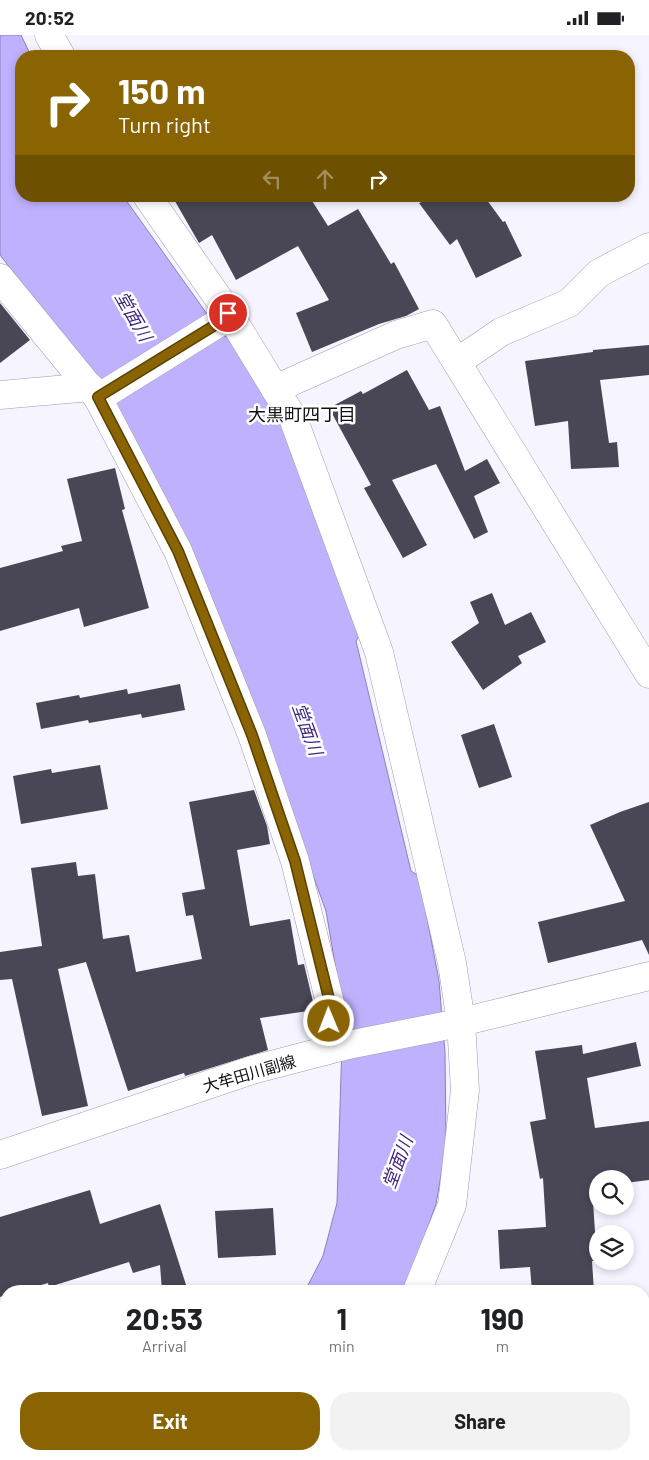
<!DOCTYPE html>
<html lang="en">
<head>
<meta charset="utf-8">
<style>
  :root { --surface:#fff; --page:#f2f2f2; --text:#202124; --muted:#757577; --accent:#8a6402 }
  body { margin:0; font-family:Barlow,"Noto Sans JP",sans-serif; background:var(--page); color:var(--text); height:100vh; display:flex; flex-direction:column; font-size:19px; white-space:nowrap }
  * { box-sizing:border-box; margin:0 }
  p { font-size:16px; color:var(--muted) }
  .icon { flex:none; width:28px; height:28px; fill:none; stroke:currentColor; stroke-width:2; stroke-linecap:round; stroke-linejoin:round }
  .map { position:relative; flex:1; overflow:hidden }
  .drawer { position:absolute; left:0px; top:1250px; width:650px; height:175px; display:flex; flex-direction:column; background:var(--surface); border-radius:20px 20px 0 0; box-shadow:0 2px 8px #0003 }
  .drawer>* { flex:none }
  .banner { position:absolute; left:15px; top:15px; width:620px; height:152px; border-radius:20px; box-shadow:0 2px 8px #0003; background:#8a6402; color:#fff; overflow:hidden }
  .buttons { position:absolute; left:589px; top:1135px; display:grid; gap:10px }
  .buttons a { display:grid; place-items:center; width:45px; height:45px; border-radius:50%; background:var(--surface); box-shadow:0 2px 8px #0003; font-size:25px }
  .pin { position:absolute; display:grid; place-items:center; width:42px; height:42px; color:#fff; margin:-21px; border:2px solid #fff; border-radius:50%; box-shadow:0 1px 5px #0007 }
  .me { position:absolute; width:55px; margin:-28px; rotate:359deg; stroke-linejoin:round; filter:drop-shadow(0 0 4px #0008) }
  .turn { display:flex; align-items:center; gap:18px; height:105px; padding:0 20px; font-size:22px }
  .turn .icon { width:65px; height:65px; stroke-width:2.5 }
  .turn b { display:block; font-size:35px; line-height:42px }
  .lanes { display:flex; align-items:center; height:48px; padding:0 20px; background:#0003; justify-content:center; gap:25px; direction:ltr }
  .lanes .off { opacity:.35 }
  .eta { display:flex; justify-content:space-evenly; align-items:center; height:85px; text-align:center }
  .eta b { font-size:30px; font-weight:700; line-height:35px }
  .cta { display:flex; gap:10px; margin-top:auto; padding:10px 20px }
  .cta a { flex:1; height:58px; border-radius:20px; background:var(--accent); color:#fff; font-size:20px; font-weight:700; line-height:58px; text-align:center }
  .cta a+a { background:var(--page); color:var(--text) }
  .status { display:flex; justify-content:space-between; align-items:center; height:35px; padding:0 25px; background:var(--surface); direction:ltr }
  .status svg { height:14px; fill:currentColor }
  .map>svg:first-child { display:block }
</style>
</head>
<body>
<div class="status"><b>20:52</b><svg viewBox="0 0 49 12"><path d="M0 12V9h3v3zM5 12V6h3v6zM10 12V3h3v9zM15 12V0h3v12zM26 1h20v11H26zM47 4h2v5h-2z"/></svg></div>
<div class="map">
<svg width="649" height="1425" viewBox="0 0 649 1425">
  <rect width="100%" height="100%" fill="#f5f4ff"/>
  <g fill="#c0b1ff" stroke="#8b80b9">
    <path d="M0 0H21L31 21H21V161H123L222 300 230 303 291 407 361 598 356 606 411 836 419 841 439 946 445 1017 446 1111 436 1169 405 1256H305L323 1221 337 1168 343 976 326 876 260 695 112 364 0 220Z"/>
    <path d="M225 1419H340L338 1425H222Z"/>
  </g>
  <g fill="#494655">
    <path d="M172 161H309L328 191 358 174 391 229 394 227 419 274 406 281 379 289 312 317 296 278 329 265 298 211 236 245 212 200 199 208Z"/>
    <path d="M437 161H484L503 187 505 186 522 221 476 243 457 204 450 210 419 168Z"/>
    <path d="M0 268 30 305 0 328Z"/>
    <path d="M649 310V340L600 345 609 408 617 407 619 432 571 434 568 386 535 391 525 326 593 317V315Z"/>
    <path d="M407 335 429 375 440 371 465 436 487 424 500 448 474 461 488 497 474 504 436 429 392 445 427 510 403 523 364 453 371 450 329 373 361 356 363 359Z"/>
    <path d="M115 433 125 474 122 475 149 573 84 592 79 573 0 596V533L63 516 61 511 82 506 67 444Z"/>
    <path d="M492 558 505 590 531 577 546 607 518 621 522 628 483 655 451 607 479 588 470 567Z"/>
    <path d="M180 649 185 675 142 683 141 679 89 688 88 685 41 694 36 668 79 660 80 663 127 654 128 659Z"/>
    <path d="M494 689 512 742 479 753 461 700Z"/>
    <path d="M100 730 108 774 21 789 13 741 51 734 52 738Z"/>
    <path d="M254 755 267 791 270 809 237 815 250 891 290 884 298 930 304 929 315 975 260 983 268 1015 185 1041 184 1038 128 1056 86 927 58 934 88 1071 42 1081 12 944 0 945V917L42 911 31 833 76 827 78 841 95 839 103 904 129 900 136 937 202 924 193 880 186 881 182 858 205 854 189 767Z"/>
    <path d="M649 767V920L642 905 548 928 538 887 625 866 590 790 620 777Z"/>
    <path d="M636 1007 641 1031 587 1043 595 1093 649 1086V1145L625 1148V1144H598V1151L592 1152 597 1226H592L594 1256H532L530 1232 500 1234 498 1195 546 1192 543 1143 540 1144 530 1087 546 1084 535 1016 582 1010 583 1019Z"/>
    <path d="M90 1155 100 1189 160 1169 188 1256H162L160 1230 133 1238 129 1227 49 1252 48 1248 20 1256H6V1260L0 1262V1182Z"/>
    <path d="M273 1173 276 1220 218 1223 215 1176Z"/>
  </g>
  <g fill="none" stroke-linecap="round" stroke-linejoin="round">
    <defs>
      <g id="minor">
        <path d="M49 0 61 21"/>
        <path d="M147 161 228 277 293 383 379 617 452 928 461 987 465 1055 452 1170 417 1256"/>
        <path d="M0 243 98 363 178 516 252 700 295 826 331 972 325 1016"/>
        <path d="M457 327 501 297 569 268 599 238 649 212"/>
        <path d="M275 354 396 300 433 289 649 639"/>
        <path d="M0 360 90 352"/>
        <path d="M98 363 220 287 228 277"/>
        <path d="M349 1425 351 1419"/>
      </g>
      <path id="primary" d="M0 1120 252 1035 348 1010 449 990 649 941"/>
    </defs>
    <use href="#minor" stroke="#a09eaf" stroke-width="29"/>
    <use href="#primary" stroke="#a09eaf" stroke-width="29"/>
    <use href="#minor" stroke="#fff" stroke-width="28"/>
    <use href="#primary" stroke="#fff" stroke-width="28"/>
  </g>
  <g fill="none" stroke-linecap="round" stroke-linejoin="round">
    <defs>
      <path id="route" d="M228 278 220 287 98 362 178 516 252 700 295 826 331 972 329 986"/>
    </defs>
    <use href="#route" stroke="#5a4101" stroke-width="12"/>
    <use href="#route" stroke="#8a6402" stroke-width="9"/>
  </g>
  <g text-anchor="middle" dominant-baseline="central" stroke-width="5" stroke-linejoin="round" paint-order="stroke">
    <g font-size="16" fill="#100f15" stroke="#fff">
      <text transform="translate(249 1038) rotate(-16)">大牟田川副線</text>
    </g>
    <g font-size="18" font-style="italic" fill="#43277e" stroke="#fff">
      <text transform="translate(134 281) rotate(60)">堂面川</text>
      <text transform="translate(308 694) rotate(70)">堂面川</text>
      <text transform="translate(397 1127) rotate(-70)">堂面川</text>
    </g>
    <g font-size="18" fill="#100f15" stroke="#fff">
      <text x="302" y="379">大黒町四丁目</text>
    </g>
  </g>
</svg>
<div class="buttons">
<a><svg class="icon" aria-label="search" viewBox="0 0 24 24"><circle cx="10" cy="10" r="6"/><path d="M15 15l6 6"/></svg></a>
<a><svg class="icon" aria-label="layers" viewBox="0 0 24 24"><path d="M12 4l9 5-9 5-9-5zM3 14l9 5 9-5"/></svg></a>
</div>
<div class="pin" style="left:228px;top:278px;background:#d93025"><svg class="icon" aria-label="arrive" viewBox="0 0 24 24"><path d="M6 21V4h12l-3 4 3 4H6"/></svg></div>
<svg class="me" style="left:329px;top:986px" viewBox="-20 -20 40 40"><circle r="17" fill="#8a6402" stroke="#fff" stroke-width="3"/><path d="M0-11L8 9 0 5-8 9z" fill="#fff"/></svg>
<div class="banner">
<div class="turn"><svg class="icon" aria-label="right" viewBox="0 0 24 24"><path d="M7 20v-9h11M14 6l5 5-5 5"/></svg><div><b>150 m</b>Turn right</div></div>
<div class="lanes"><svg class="icon off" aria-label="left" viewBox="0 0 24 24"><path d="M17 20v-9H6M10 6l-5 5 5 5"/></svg><svg class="icon off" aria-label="ahead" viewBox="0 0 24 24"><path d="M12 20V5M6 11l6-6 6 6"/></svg><svg class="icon" aria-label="right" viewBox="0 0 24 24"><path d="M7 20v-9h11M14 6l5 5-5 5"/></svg></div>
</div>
<section class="drawer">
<div class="eta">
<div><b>20:53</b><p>Arrival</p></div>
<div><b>1</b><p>min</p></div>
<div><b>190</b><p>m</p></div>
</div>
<div class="cta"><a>Exit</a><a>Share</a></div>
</section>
</div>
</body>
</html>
